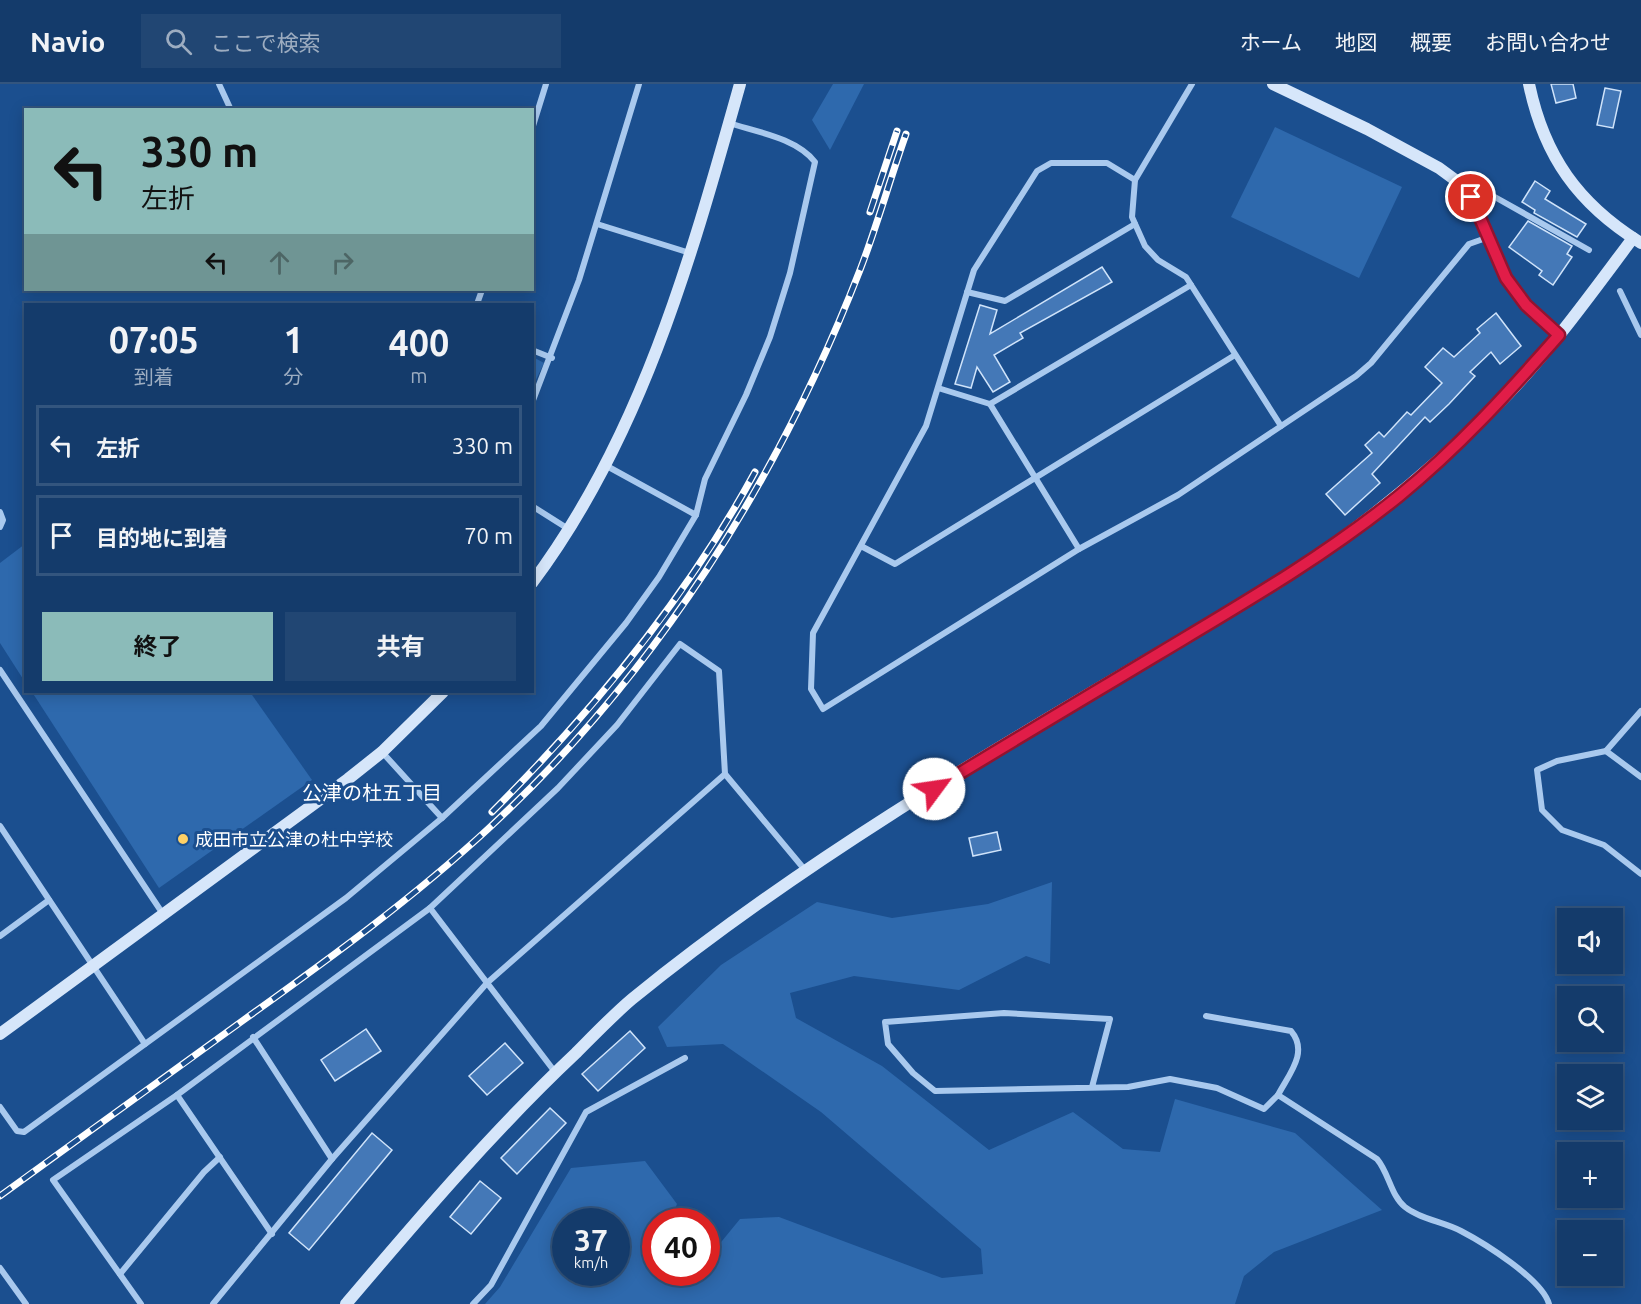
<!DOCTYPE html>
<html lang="ja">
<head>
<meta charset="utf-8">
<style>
  :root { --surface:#143b6b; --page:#214673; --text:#f1f3f6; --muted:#9dadc1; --line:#33557e; --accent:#8bbbb9 }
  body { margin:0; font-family:Ubuntu,"Noto Sans JP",sans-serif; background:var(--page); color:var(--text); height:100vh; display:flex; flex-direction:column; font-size:22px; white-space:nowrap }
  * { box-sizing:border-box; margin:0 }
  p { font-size:20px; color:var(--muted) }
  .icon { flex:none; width:33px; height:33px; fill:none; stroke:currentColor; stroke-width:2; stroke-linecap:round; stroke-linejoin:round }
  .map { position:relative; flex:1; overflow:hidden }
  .drawer { position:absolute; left:24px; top:219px; width:510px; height:390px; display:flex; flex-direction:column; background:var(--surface); border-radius:0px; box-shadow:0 3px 15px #0003,0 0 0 2px var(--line) }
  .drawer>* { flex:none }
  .banner { position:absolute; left:24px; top:24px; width:510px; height:183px; border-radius:0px; box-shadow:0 3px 15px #0003,0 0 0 2px var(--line); background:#8bbbb9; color:#111; overflow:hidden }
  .tools { position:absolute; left:1557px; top:824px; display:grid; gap:12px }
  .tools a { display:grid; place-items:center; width:66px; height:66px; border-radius:0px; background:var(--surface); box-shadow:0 3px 15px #0003,0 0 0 2px var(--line); font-size:30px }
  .speed { position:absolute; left:552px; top:1124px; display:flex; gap:12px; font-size:30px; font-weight:700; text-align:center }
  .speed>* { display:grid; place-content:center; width:78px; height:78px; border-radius:50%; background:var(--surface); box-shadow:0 3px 15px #0003,0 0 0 2px var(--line); line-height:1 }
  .speed small { font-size:15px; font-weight:400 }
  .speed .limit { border:9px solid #d22; background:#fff; color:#111 }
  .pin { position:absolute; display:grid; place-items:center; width:51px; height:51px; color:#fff; margin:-26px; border:3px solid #fff; border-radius:50%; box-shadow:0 2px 6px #0007 }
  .me { position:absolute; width:66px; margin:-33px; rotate:59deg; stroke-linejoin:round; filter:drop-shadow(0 0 4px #0008) }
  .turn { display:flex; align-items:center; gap:21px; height:126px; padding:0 18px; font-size:27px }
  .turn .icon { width:78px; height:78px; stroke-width:2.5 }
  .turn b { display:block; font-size:42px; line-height:51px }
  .lanes { display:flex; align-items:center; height:57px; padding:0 18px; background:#0003; justify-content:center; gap:30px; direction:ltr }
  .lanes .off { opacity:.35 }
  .eta { display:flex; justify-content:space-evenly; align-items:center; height:102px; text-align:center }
  .eta b { font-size:36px; font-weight:700; line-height:42px }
  .button { display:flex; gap:12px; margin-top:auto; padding:12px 18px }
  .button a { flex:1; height:69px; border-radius:0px; background:var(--accent); color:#111; font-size:24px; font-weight:700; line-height:69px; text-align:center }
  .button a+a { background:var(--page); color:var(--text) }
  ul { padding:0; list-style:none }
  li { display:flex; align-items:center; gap:18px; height:81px; margin:0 12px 9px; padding:0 6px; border:3px solid var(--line); border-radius:0px }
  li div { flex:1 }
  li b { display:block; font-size:22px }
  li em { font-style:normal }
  header { display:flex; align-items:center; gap:36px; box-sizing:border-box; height:84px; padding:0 30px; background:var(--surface); border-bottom:2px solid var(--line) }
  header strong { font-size:28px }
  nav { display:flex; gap:33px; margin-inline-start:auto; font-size:21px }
  .search { width:420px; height:54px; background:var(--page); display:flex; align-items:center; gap:15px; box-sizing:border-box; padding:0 21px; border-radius:0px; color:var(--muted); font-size:22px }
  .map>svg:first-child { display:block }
</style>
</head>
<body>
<header>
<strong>Navio</strong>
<div class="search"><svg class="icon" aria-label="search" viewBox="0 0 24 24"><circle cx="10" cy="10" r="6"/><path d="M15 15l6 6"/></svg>ここで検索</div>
<nav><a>ホーム</a><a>地図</a><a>概要</a><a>お問い合わせ</a></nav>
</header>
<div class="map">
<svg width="1641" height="1220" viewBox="0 0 1641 1220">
  <rect width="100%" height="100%" fill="#1b4f8f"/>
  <g fill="#2e69ad" fill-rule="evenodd">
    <path d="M833 0H864L830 66 812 36Z"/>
    <path d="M1275 43 1402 103 1359 194 1231 133Z"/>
    <path d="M533 273 544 279 533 302Z"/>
    <path d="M25 460V598L0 559V479Z"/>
    <path d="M32 608H250L312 696 159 804Z"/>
    <path d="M1052 798 1050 880 1026 872 959 906 854 892 790 909 796 934 882 982 989 1066 1073 1028 1123 1065 1160 1068 1175 1015 1295 1049 1382 1126 1274 1168 1244 1192 1235 1220H485L500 1203 571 1084 645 1077 677 1120 670 1137H656V1188H706L707 1171 713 1168 740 1135 779 1133 942 1194 983 1190 981 1165 821 1028 723 960 667 963 658 943 721 881 817 818 892 834 988 820ZM566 1137H616V1188H566Z"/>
  </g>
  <g fill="#4478b7" stroke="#cfe3fa" stroke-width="1.5">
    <path d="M1551 0H1573L1576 14 1556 19Z"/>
    <path d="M1605 4 1621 7 1613 44 1597 41Z"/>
    <path d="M1535 97 1550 107 1545 115 1586 140 1577 153 1534 129 1535 126 1522 118Z"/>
    <path d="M1528 137 1572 162 1567 170 1572 173 1553 201 1539 191 1542 187 1509 163Z"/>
    <path d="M1102 183 1112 198 1020 249 1023 254 994 271 1010 298 993 308 977 283 971 304 955 300 980 221 997 226 990 250Z"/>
    <path d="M1496 229 1521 262 1500 280 1491 268 1470 288 1475 292 1449 320 1430 338 1425 333 1372 390 1380 399 1345 431 1326 410 1372 369 1365 361 1379 348 1384 353 1407 328 1411 331 1442 299 1425 283 1443 264 1454 273 1480 249 1477 245Z"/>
    <path d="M997 748 1001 766 973 772 969 754Z"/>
    <path d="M366 945 381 967 335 997 321 976Z"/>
    <path d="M630 947 645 964 598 1007 582 990Z"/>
    <path d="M505 959 523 979 487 1011 469 992Z"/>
    <path d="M550 1024 566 1039 517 1090 501 1074Z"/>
    <path d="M372 1049 392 1066 309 1166 289 1149Z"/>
    <path d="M480 1097 501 1114 471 1150 450 1133Z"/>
  </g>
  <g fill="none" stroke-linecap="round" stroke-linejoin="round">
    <g stroke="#a9c9ee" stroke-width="6">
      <path d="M219 0 231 26"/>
      <path d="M1192 0 1135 96 1132 133 1145 162 1158 176 1186 193 1281 342"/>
      <path d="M532 45 546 0"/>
      <path d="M1135 96 1107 79H1051L1037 87 974 186 926 342 813 549 811 605 823 625 1079 465 1178 411 1356 292 1371 279 1469 160 1489 153"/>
      <path d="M1471 113 1493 112 1589 166"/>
      <path d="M597 140 690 169"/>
      <path d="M1620 207 1641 251"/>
      <path d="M967 208 1005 217 1135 140"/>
      <path d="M477 220 482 206"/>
      <path d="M532 266 552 274"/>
      <path d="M938 304 990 320 1191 201"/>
      <path d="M532 319 579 196 639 0"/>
      <path d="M990 320 1079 465"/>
      <path d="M605 381 696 431"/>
      <path d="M532 422 570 446"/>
      <path d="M0 428 3 436 0 443"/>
      <path d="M861 462 895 480 1235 271"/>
      <path d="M0 586 163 830"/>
      <path d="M1641 627 1606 667 1557 677 1537 686 1542 726 1562 746 1604 761 1641 790"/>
      <path d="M1606 667 1641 693"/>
      <path d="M382 668 442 734"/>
      <path d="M0 742 145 960"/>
      <path d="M430 824 555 988"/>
      <path d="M0 852 49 816"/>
      <path d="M1206 932 1291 947C1309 968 1289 990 1278 1011"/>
      <path d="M253 953 332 1075"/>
      <path d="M1092 1003 1110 935 1004 929 885 938 888 960 913 989 935 1007 1128 1003 1170 995 1217 1004 1264 1025 1278 1011 1377 1075C1389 1089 1391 1112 1405 1123 1420 1135 1444 1138 1461 1147 1484 1159 1542 1195 1549 1220"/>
      <path d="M177 1011 272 1150"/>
      <path d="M0 1023 17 1047 24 1048 346 814 442 734 541 642 626 539 659 493 696 431 705 395 746 311 770 253 790 189 815 78C796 54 757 48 729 39"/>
      <path d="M0 1184 26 1220"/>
      <path d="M120 1190 204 1088 220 1073"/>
      <path d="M141 1220 53 1096 177 1011 430 824 558 704 617 641 680 560 719 587 725 690 805 786"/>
      <path d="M213 1220 332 1075 487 899 725 690"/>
      <path d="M473 1220 491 1201 586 1028 685 974"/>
    </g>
    <g stroke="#d6e6fa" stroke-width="12">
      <path d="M1273 0 1367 45 1439 84 1458 98 1471 113 1506 194 1526 221 1559 251"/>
      <path d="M1529 0C1544 72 1578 120 1641 159"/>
      <path d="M532 499C642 352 691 174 740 0"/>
      <path d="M0 950 348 695 382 668 443 608"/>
      <path d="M346 1220C420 1133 493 1047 576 969 594 951 612 932 632 915 831 753 1059 629 1279 498 1362 443 1438 382 1508 310 1554 262 1593 207 1633 154"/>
    </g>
    <defs>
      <g id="rail">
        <path d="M870 128 897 47"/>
        <path d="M492 728C594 626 686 515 755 388"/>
        <path d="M0 1112C81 1053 164 994 245 935 329 875 412 815 488 745 655 591 778 397 860 186 877 142 890 95 906 50"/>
      </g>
    </defs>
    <use href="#rail" stroke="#fff" stroke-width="7"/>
    <use href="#rail" stroke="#1b4f8f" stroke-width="4.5" stroke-dasharray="14" stroke-linecap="butt"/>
  </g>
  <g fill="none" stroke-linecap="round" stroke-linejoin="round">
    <defs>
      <path id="route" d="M934 705C1009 659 1085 614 1160 569 1242 520 1325 472 1399 412 1458 364 1509 308 1559 251L1526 221 1506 194 1471 113"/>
    </defs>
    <use href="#route" stroke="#92132f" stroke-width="15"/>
    <use href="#route" stroke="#e11d48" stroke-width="10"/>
  </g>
  <circle fill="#ffd166" stroke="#1b4f8f" stroke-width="2" cx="183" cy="755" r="6"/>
  <g text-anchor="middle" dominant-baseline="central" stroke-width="6" stroke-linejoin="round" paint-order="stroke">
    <g font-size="18" fill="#fff" stroke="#1b4f8f" text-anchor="start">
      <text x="195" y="755">成田市立公津の杜中学校</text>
    </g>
    <g font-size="20" fill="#fff" stroke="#1b4f8f">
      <text x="372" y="708">公津の杜五丁目</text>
    </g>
  </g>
</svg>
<div class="tools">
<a><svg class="icon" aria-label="sound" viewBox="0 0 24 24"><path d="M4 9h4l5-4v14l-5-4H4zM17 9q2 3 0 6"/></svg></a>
<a><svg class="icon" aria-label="search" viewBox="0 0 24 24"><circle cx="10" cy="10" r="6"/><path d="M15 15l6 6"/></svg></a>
<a><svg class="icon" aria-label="layers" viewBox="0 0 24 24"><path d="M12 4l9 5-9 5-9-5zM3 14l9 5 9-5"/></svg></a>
<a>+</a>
<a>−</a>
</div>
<div class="speed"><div>37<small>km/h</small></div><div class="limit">40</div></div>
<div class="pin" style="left:1471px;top:113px;background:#d93025"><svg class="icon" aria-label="arrive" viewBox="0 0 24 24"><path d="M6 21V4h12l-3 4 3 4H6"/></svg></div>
<svg class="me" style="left:934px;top:705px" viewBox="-20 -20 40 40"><circle r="19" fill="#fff"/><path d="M0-13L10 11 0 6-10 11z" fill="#e11d48"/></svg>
<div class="banner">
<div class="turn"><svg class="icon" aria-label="left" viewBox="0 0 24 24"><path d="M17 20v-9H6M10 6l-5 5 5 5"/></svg><div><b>330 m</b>左折</div></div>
<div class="lanes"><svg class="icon" aria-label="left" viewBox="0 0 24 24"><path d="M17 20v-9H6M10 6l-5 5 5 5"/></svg><svg class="icon off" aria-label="ahead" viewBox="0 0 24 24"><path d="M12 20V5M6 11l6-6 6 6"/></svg><svg class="icon off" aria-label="right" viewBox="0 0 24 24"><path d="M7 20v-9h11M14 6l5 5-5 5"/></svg></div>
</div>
<section class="drawer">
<div class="eta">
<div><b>07:05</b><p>到着</p></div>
<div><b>1</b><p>分</p></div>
<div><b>400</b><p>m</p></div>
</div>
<ul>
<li><svg class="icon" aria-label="left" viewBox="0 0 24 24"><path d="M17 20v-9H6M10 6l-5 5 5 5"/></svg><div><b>左折</b></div><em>330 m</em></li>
<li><svg class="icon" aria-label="arrive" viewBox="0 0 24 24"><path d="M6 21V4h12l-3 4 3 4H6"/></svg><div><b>目的地に到着</b></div><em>70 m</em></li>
</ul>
<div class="button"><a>終了</a><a>共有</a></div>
</section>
</div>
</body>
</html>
